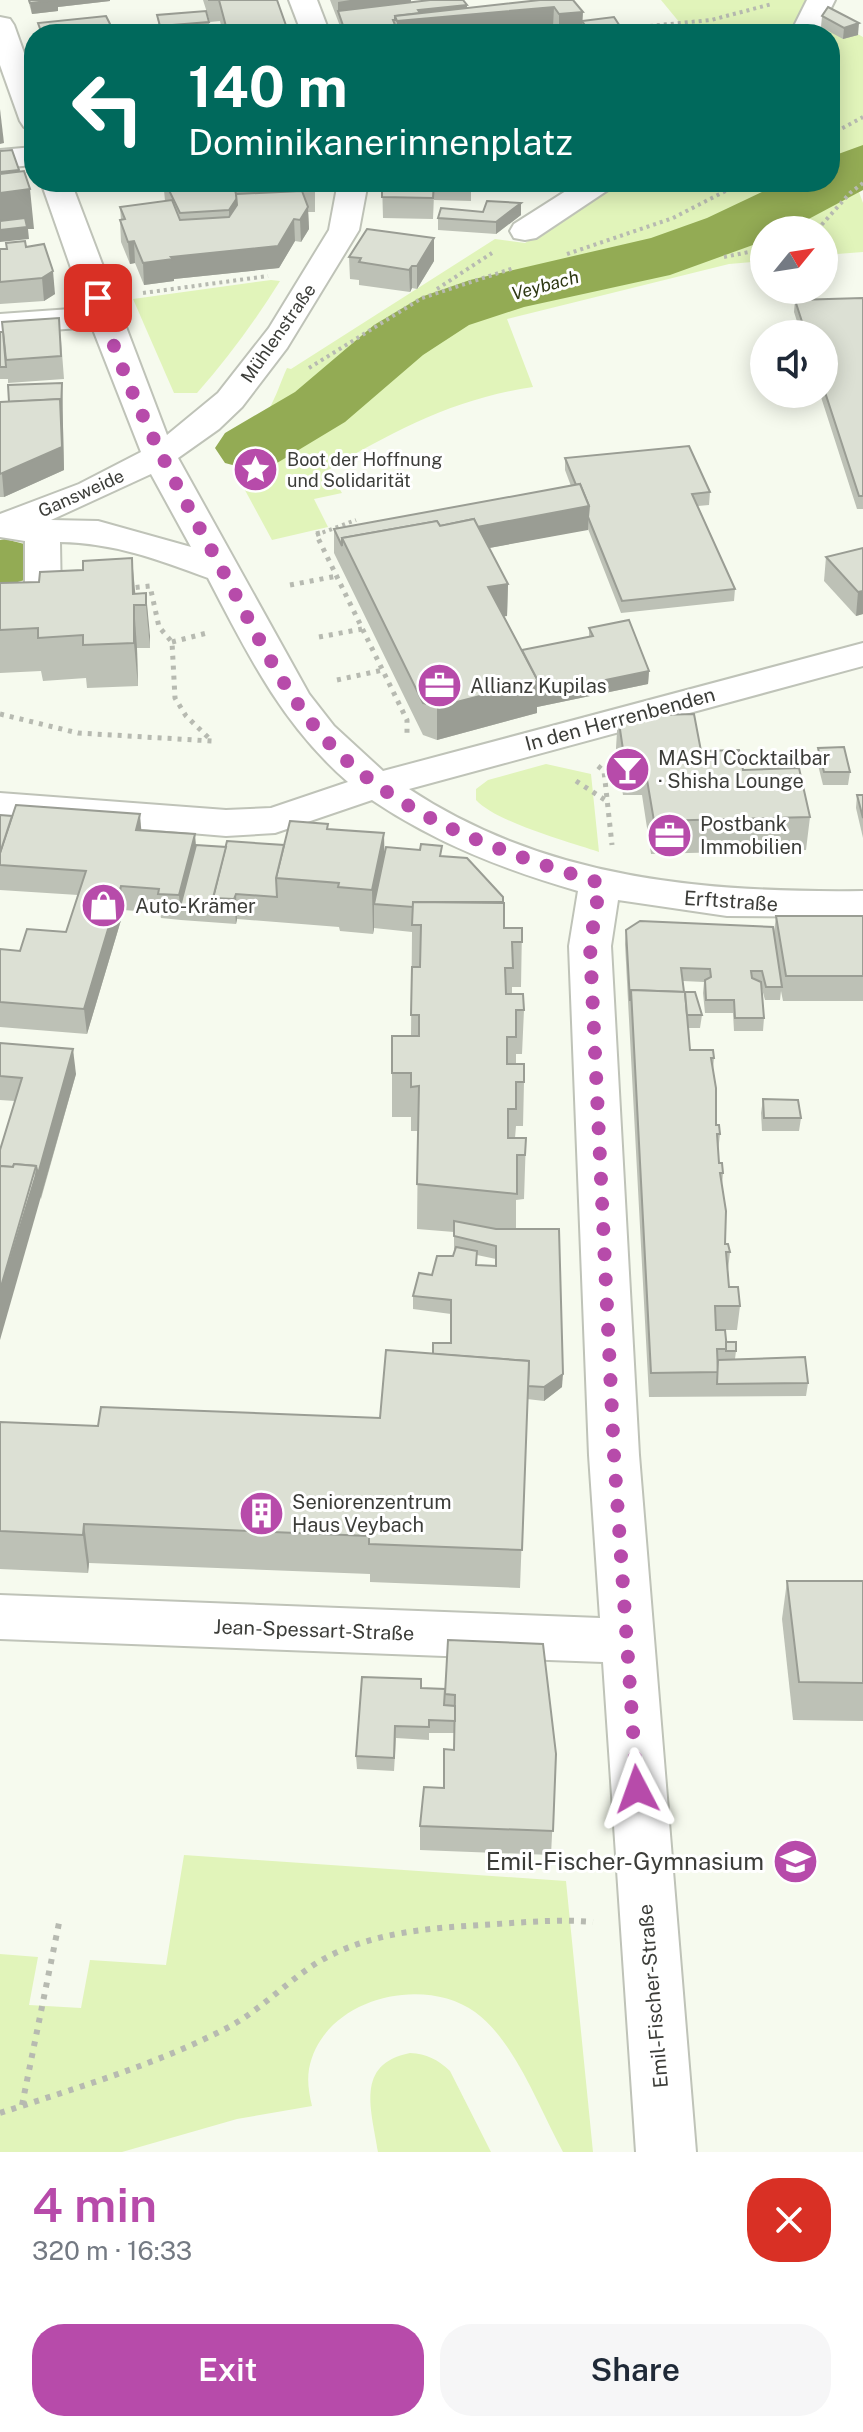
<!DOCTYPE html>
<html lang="en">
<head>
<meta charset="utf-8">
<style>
  :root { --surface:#fff; --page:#f6f6f7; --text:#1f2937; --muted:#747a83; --accent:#b74baa }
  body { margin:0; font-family:"Public Sans",sans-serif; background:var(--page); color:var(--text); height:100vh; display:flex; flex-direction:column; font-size:30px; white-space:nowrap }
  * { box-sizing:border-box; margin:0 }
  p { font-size:26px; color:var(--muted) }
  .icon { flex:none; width:44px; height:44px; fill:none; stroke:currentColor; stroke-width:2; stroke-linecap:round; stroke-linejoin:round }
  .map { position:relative; height:2152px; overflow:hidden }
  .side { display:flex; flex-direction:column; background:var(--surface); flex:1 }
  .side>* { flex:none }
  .banner { position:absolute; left:24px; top:24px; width:816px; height:168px; border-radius:32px; box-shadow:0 4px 20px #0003; background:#00695c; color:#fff; overflow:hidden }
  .needle { width:52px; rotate:60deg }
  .buttons { position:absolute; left:750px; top:216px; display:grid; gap:16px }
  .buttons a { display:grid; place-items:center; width:88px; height:88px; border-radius:50%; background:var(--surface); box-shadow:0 4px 20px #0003; font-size:40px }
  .pin { position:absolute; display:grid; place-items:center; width:68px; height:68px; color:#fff; margin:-34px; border-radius:16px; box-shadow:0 4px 12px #0006 }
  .me { position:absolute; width:88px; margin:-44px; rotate:356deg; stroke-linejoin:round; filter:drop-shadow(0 0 6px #0008) }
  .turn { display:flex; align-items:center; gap:28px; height:168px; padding:0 32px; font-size:36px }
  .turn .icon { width:104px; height:104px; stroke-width:2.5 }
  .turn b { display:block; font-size:56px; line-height:68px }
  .round { display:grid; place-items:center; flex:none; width:84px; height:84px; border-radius:32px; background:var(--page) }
  .headline { display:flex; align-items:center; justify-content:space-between; height:136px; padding:0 32px }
  h1 { font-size:48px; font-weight:600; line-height:60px; color:var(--accent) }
  .cta { display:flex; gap:16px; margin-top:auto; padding:16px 32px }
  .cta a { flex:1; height:92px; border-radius:32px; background:var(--accent); color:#fff; font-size:32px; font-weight:600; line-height:92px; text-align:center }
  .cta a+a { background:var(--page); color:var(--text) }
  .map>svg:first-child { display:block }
</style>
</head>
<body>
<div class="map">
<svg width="863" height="2152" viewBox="0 0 863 2152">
  <rect width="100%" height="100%" fill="#f6faee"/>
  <g fill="#e1f4ba">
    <path d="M661 0H810L791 34H689Z"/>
    <path d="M827 17 863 37V190L859 192 863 203V252L824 255V230H764V261L729 264 507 319 533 387C456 398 393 431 328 470L342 493 314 499 328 527 272 540 233 468C234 436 254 433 269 409 276 397 281 381 287 368L291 369 495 239 525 243 617 182H830V34H817Z"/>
    <path d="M271 280 280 281C255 321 228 358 197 393H174L133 299Z"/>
    <path d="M546 764 591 774 599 852C569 842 496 822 476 800V789L488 780Z"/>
    <path d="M184 1855 566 1881 593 2152H563C539 2108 515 2041 475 2012 422 1974 322 1999 309 2069 307 2082 309 2093 312 2106L237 2119 122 2152H0V1954L38 1957 29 2005 81 2008 90 1960 166 1965Z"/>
    <path d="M410 2053C427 2054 437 2059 450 2071L491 2152H378C372 2111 354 2064 410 2053Z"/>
  </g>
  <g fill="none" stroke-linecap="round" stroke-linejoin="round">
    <g fill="#93ab54" fill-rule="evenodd">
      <path d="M863 145V190L788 230H764V241L670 275 524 307 469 325 423 355 345 422 277 463 251 470 225 463 215 448 225 433 295 392 374 325 421 297 470 280 651 238 707 218 783 182H830V157Z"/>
      <path d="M5 539 32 546 43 562 32 578 0 587V540Z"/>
    </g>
    <defs>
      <g id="minor">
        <path d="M289 0H317L330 34H302Z"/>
        <path d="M807 0H835L818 34H790Z"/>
        <path d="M0 17 10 19 14 25 34 81V130L24 127 20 121 0 65Z"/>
        <path d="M34 147V165L0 168V150Z"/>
        <path d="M41 182H71L167 435 218 393 269 328 329 230 338 182H368L359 230 287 348 242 407 219 429 178 458 309 694 334 726 383 771 863 643V666L409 789C545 879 705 893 863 891V917L727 916 618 900 611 946 639 1455 696 2152H636L603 1662 0 1639V1595L600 1618 589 1455 569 946 578 891C505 870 436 843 372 800L275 833 226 836 0 817V793L226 810 271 808 348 782C282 725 247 653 208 578 157 559 114 543 60 542L61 601 56 609 43 612 30 609 25 601V541L0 537V514L79 484 141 452 92 327 0 334V314L85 308ZM151 474 191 547 98 521 51 520Z"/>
        <path d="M580 182H615L611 188 536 238 525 240 514 238 510 231 514 224Z"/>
      </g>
    </defs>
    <use href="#minor" stroke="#bfc3b8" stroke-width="4"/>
    <g stroke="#b7bab1" stroke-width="4" stroke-dasharray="3 4" stroke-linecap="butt">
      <path d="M629 28 711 20 772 4"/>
      <path d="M830 135 863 117"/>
      <path d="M817 230 850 193 863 183"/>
      <path d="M567 254 673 218 743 182"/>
      <path d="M724 257 764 249"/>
      <path d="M437 289 492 253"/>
      <path d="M143 293 268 276"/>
      <path d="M309 368 422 298 514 268"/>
      <path d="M316 535 356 520"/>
    </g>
    <g stroke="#b7bab1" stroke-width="5" stroke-dasharray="4 6" stroke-linecap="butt">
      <path d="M320 533 316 534 407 720V736"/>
      <path d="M290 585 337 576"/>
      <path d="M319 637 362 629"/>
      <path d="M172 642 207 633"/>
      <path d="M337 680 383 670"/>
      <path d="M0 714 78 733 212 741 186 716 175 698 172 642 159 627 150 586 131 588"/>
      <path d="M598 766 604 771 612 845"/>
      <path d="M576 781 605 800"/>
    </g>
    <g stroke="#b7bab1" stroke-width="6" stroke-dasharray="5 7" stroke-linecap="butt">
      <path d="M22 2105 59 1923"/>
      <path d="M0 2113C76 2088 155 2065 227 2028 261 2010 287 1981 320 1961 374 1930 436 1928 496 1924 529 1922 561 1919 593 1922"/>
    </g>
    <use href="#minor" fill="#fff" fill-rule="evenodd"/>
  </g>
  <g fill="#bdc1b6" fill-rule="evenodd">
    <path d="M28 0H110V1L58 7V11L32 14Z"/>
    <path d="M203 0H277L289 34H223L220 21 210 22Z"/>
    <path d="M330 0H411V2L467 5V8L540 0 582 21 625 34H583L582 32 558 34 553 27 479 34H343Z"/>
    <path d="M157 15 209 22 210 33 160 34Z"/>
    <path d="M822 16 858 35 843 39 821 27Z"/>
    <path d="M161 182H315V212H308L309 229 301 242 295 241 279 268 174 279V281L144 285 135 263 130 264 121 242 120 220H121L120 207 165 201 164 190Z"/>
    <path d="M382 182H471V201L434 200V195L433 219 383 218Z"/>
    <path d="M521 203V215L496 234 438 230V218L483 212Z"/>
    <path d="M6 243 26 247 55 294 44 301 0 304V249H7Z"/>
    <path d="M349 257 434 261 417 289 412 288 410 292 359 285V280L350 279Z"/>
    <path d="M863 298V509H857L820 394H824V334H801L794 312 795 300Z"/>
    <path d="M0 332 61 340 64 379 8 383V377V379H0Z"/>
    <path d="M62 383 64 470 4 497H0V402H9Z"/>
    <path d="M565 458 710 492 709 505 698 506 735 589 734 601 621 613 588 529 489 548 508 584 507 616H504L522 650 589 637V628L649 671 648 684 537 707V713L437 740 423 735 334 553V529L571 486 565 470Z"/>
    <path d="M863 548V614L856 616 824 581 826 557Z"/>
    <path d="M0 583 135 594 146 593 150 648H137L138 686 87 688 86 678 43 681 41 671 0 673Z"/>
    <path d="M618 716 701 751 810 817 806 850 651 854 642 795H623L616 748Z"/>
    <path d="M818 748 850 772 848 785H823L817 761Z"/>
    <path d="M857 795H863V838L856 808Z"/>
    <path d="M0 815 141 830 196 845 226 847 284 845 328 824V829L384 833V853L441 856 504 928H522L521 987H512V994L524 1010 522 1054H516V1064L524 1082 523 1126H516L515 1138H526L524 1199 516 1200V1229L562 1387 544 1401 527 1399 520 1588 370 1582V1574L89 1563 88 1573 0 1569V1422L98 1426 380 1418 433 1354 451 1343V1314L413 1309V1296L453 1256 455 1250 454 1249V1232L417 1229 418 1131H411V1117H392V1073L411 1036 412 932 374 928 373 934 340 931 339 927 237 919 236 924 181 920 161 918 160 913 124 910 87 1034 0 1027V949L20 951 66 932 78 895 0 890ZM477 1255 496 1259V1266H477Z"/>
    <path d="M776 916H863V1001H783L781 991 780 1000H765L761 985 764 1018 763 1031H734L733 1013H705L703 993 704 982 683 981 684 992 702 1015 700 1028H689L690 1050 714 1058 713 1070 716 1125 720 1134 718 1152 719 1163 723 1173 722 1186 725 1244 730 1252 728 1270 729 1287 740 1306 737 1330H725L726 1342 736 1351 735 1359 808 1383 806 1396 649 1397 625 944 626 930 774 932Z"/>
    <path d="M0 1043 76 1074 41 1199 15 1101 0 1100Z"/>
    <path d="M763 1099 801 1118 799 1131H762L761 1113Z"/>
    <path d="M787 1581H863V1721L793 1720 782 1619Z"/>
    <path d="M421 1688 445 1689 556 1754 551 1855 420 1850V1826L444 1788 454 1750V1733H429V1740L396 1738 394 1771 357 1769 356 1756Z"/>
  </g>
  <g fill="#9a9d94">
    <path d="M55 0H110V1L58 7V11L32 14 30 3Z"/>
    <path d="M350 0H411V13L338 11V2Z"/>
    <path d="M467 5V14L554 7 553 27 479 34H397V20L418 10Z"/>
    <path d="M583 12 582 32 559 34V14Z"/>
    <path d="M859 23 858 35 843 39 844 28Z"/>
    <path d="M111 26V34H102L101 27Z"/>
    <path d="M0 109 4 143 0 144Z"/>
    <path d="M19 170 21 190 30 189 34 229H28L29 239 0 242V172Z"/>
    <path d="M237 198 238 227 230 239 229 210Z"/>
    <path d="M521 203V215L496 234V222Z"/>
    <path d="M308 207 309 229 301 242 300 220Z"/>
    <path d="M294 219 295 241 279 268 174 279V281L144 285 143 263 171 257Z"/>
    <path d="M434 238V261L417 289V266Z"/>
    <path d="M134 241 135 263 130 264 128 242Z"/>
    <path d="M412 266V288L410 292 409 270Z"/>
    <path d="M53 271 55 294 44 301 42 278Z"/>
    <path d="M62 383 64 470 4 497 2 474 60 399Z"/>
    <path d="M589 506 588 530 440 557V534Z"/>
    <path d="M132 558 136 601 133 594Z"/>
    <path d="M508 584 507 616 488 619V587Z"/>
    <path d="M863 591V614L856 616 858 592Z"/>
    <path d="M146 593 150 636V648L146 605Z"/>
    <path d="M134 605 137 648 138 686 134 643Z"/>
    <path d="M649 671 648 684 537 707V713L437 740V707L538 681Z"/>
    <path d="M140 814 142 839 136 830Z"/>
    <path d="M384 833 385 877 374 904V928L373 934 372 890Z"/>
    <path d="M195 834 197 858 180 907 179 895Z"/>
    <path d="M121 886 124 910 87 1034 84 1009Z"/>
    <path d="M236 894 237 919 236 924 234 899Z"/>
    <path d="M73 1049 76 1074 0 1340V1290Z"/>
    <path d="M563 1374 562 1387 544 1401V1387Z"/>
    <path d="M84 1524 89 1563 88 1573 83 1535Z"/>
  </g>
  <g fill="#dce0d4" stroke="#9a9d94" stroke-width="2">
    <path d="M29 0H57L30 3Z"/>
    <path d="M208 0H277L289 34H228L219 0Z"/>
    <path d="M430 0H463L467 5 418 10 420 13 395 16V20H393L397 30 352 34H346L338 11Z"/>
    <path d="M540 0H573L583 12 559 14 554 7 397 21 395 16Z"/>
    <path d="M828 7 859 23 844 28 822 16Z"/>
    <path d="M206 11 209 22 160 26 157 15Z"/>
    <path d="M106 16 111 26 45 34H42L38 23Z"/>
    <path d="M614 17 625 34H591L582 21Z"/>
    <path d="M103 27 105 34 45 33Z"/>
    <path d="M422 28 425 34H352Z"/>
    <path d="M12 150 19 170 0 172V151Z"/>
    <path d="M24 171 30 189 0 193V174Z"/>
    <path d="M165 182H315L234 186 237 198 229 210 180 213Z"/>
    <path d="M382 182H434L433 198 382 197Z"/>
    <rect x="434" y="182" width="37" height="7"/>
    <path d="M302 191 308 207 300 220 294 219 278 246 171 257 173 259 143 263 134 241 128 242 120 220 125 219 120 207 172 200 180 220 229 217 237 205 236 194Z"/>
    <path d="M487 201 521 203 496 222 438 218 441 208 483 212Z"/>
    <path d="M25 218 27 227 0 230V221Z"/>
    <path d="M367 229 434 238 417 266H412L409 270 359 262 361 258 349 257Z"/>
    <path d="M25 241 26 247 44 244 53 271 42 278 0 282V249H7L6 243Z"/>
    <path d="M863 298V496H859L824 389V334H806L795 300Z"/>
    <path d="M59 318 61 356 6 360 2 322Z"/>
    <path d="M0 332H3L6 367H0Z"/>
    <path d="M62 383 61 410 60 399 9 402 8 385Z"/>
    <path d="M60 399 62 447 0 474V402Z"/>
    <path d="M689 446 710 492 692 494 735 589 622 601 588 517 589 506 580 484 576 485 565 458Z"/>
    <path d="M580 484 589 506 477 527 474 519 440 526 437 521 342 538V546L334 529Z"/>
    <path d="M474 519 508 584 488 587 538 681 437 707 423 703 342 538 437 521 440 526Z"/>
    <path d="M863 548V591L858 592 826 557Z"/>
    <path d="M132 558 133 594 146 593V605H134V643L83 645V635L38 638V628L0 630V583L39 582 40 572 83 570V561Z"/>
    <path d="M629 620 649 671 538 694V681L522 650 593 636 589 628Z"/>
    <path d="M694 714 701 751 739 750 743 770 799 768 810 817 654 821 644 762 625 763 618 716Z"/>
    <path d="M844 747 850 772H824L818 748Z"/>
    <path d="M857 795H863V818Z"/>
    <path d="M16 805 140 814 136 830 195 834 179 895 158 894 159 889 121 886 84 1009 0 1002V949L20 951 27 929 66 932 86 871 0 865V853Z"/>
    <path d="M0 815 12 816 0 853Z"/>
    <path d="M290 821 328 824 327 829 384 833 372 890 338 887 339 883 276 878Z"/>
    <path d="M227 841 284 845 276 878 277 897 236 894 234 899 213 898Z"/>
    <path d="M421 844 442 846 440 856 467 858 503 897V902H413V907L374 904 386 847 420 850Z"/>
    <path d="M196 845 226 847 213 898V909L180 907Z"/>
    <path d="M413 902 504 903V928H522V942H512L513 968H505L506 994H523L524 1010H516V1037H507V1064H524V1082H516V1109H508V1138H526L525 1155H517V1194L417 1184 419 1086 411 1087V1073H392V1036H419V1015H411L412 967H420L421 925H412Z"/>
    <path d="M776 916H863V976H786Z"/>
    <path d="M640 921 773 927 782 987H766L762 971H751L752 978 761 982 764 1018H735L734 1000H706L705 980 711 977 710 969 681 968 684 992 631 990 630 1001 626 930Z"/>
    <path d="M631 990 685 992 690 1050H713L714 1058H711L716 1088V1125H719L720 1134H717L719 1163H722L723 1173H720L726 1211 725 1244H728L730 1252H726L729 1287H738L740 1306H715L716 1330H725L727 1349H717L718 1372 651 1373Z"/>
    <path d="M685 992H695L702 1015H687Z"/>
    <path d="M0 1043 73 1049 38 1174 36 1166 14 1164 13 1167 0 1166V1150L22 1078 0 1076Z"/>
    <path d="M763 1099 798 1100 801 1118H764Z"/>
    <path d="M14 1164 36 1166 0 1290V1166L13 1167Z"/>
    <path d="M454 1221 496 1229H559L563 1374 544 1387 528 1386 529 1361 433 1354V1343H451V1300L413 1296 419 1273 432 1275 437 1256H453L456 1247 477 1251 476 1265 496 1266V1246L454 1236Z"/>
    <rect x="726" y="1342" width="10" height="9"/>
    <path d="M386 1350 529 1361 522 1550 369 1544V1536L84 1524 83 1535 0 1531V1422L98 1426 101 1407 380 1418Z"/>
    <path d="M805 1357 808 1383 717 1384 718 1360Z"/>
    <path d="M787 1581H863V1683L799 1682Z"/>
    <path d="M448 1640 543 1644 556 1754 553 1831 420 1826 424 1787 444 1788V1749L454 1750 455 1695 445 1694Z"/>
    <path d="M362 1677 421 1679V1688L445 1689 444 1705 455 1706V1721L429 1720V1727L395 1726 394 1758 356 1756Z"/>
  </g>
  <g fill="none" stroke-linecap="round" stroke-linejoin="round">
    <path stroke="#b74baa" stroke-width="14" stroke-dasharray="0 25.2" d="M98 298C127 396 176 485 224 573 263 645 295 720 360 772 430 829 515 856 600 883L590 946 614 1455 637 1789"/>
  </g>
  <defs>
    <symbol id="sight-disc" viewBox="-11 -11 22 22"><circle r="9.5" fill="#b74baa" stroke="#fff"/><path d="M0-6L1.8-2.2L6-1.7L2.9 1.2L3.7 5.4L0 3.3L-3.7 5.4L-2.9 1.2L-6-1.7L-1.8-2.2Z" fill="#fff"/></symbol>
    <symbol id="office-disc" viewBox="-11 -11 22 22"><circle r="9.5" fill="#b74baa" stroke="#fff"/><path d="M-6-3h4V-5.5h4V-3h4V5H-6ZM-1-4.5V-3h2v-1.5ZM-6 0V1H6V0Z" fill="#fff"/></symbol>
    <symbol id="bar-disc" viewBox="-11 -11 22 22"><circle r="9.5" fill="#b74baa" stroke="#fff"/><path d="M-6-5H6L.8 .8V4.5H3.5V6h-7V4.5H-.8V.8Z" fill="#fff"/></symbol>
    <symbol id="shop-disc" viewBox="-11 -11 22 22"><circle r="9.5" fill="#b74baa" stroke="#fff"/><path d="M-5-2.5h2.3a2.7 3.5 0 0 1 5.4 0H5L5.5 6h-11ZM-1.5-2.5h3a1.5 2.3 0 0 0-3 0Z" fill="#fff"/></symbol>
    <symbol id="building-disc" viewBox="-11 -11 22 22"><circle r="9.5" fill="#b74baa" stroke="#fff"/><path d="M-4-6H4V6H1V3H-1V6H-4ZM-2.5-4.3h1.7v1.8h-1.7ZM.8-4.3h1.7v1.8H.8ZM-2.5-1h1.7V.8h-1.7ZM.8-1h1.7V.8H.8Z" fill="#fff"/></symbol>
    <symbol id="school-disc" viewBox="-11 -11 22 22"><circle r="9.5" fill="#b74baa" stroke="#fff"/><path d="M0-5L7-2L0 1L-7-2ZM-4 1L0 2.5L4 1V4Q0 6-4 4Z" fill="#fff"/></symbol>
  </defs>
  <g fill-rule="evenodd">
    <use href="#sight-disc" x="230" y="444" width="51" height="51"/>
    <use href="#office-disc" x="414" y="660" width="51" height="51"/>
    <use href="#bar-disc" x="602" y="744" width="51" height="51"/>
    <use href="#office-disc" x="644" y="810" width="51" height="51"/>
    <use href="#shop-disc" x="78" y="880" width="51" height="51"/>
    <use href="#building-disc" x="236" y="1488" width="51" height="51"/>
    <use href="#school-disc" x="770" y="1836" width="51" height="51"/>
  </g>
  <g text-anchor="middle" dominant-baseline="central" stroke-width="6" stroke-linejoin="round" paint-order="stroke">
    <g font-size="18" font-style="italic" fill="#2e3813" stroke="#fff">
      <text transform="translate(545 285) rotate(-15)">Veybach</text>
    </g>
    <g font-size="18" fill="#3c3d39" stroke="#fff">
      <text transform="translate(278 333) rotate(-55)">Mühlenstraße</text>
      <text transform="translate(81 493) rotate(-24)">Gansweide</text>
    </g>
    <g font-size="18" fill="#3c3d39" stroke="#fff" text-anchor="start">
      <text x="287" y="459">Boot der Hoffnung<tspan x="287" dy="21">und Solidarität</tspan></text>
    </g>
    <g font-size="20" fill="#3c3d39" stroke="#fff" text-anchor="start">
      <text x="470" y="686">Allianz Kupilas</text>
      <text x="658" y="758">MASH Cocktailbar<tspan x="658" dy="23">· Shisha Lounge</tspan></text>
      <text x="700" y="824">Postbank<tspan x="700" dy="23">Immobilien</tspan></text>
      <text x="135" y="906">Auto-Krämer</text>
      <text x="292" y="1502">Seniorenzentrum<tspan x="292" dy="23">Haus Veybach</tspan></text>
    </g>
    <g font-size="20" fill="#3c3d39" stroke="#fff">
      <text transform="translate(620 719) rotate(-15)">In den Herrenbenden</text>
      <text transform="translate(731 901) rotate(4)">Erftstraße</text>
      <text transform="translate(314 1630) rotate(2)">Jean-Spessart-Straße</text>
      <text transform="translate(653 1996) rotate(-95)">Emil-Fischer-Straße</text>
    </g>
    <g font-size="24" fill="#3c3d39" stroke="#fff" text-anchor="end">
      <text x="764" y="1861">Emil-Fischer-Gymnasium</text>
    </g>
  </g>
</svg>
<div class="buttons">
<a><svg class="needle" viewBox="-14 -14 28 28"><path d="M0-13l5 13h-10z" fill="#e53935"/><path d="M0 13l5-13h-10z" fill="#747a83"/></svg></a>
<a><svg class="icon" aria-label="sound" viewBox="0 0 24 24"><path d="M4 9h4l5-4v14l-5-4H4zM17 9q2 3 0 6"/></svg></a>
</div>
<div class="pin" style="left:98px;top:298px;background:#d93025"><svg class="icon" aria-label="arrive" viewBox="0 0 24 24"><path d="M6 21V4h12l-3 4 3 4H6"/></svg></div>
<svg class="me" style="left:637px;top:1789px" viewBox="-20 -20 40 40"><path d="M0-17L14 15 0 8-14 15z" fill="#b74baa" stroke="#fff" stroke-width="4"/></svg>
<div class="banner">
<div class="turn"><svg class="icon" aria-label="left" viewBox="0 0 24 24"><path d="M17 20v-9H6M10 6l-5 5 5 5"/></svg><div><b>140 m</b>Dominikanerinnenplatz</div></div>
</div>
</div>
<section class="side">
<div class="headline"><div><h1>4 min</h1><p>320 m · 16:33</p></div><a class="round" style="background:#d93025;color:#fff"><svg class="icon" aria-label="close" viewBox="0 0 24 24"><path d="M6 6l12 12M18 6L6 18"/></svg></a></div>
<div class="cta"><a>Exit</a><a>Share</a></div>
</section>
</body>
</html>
